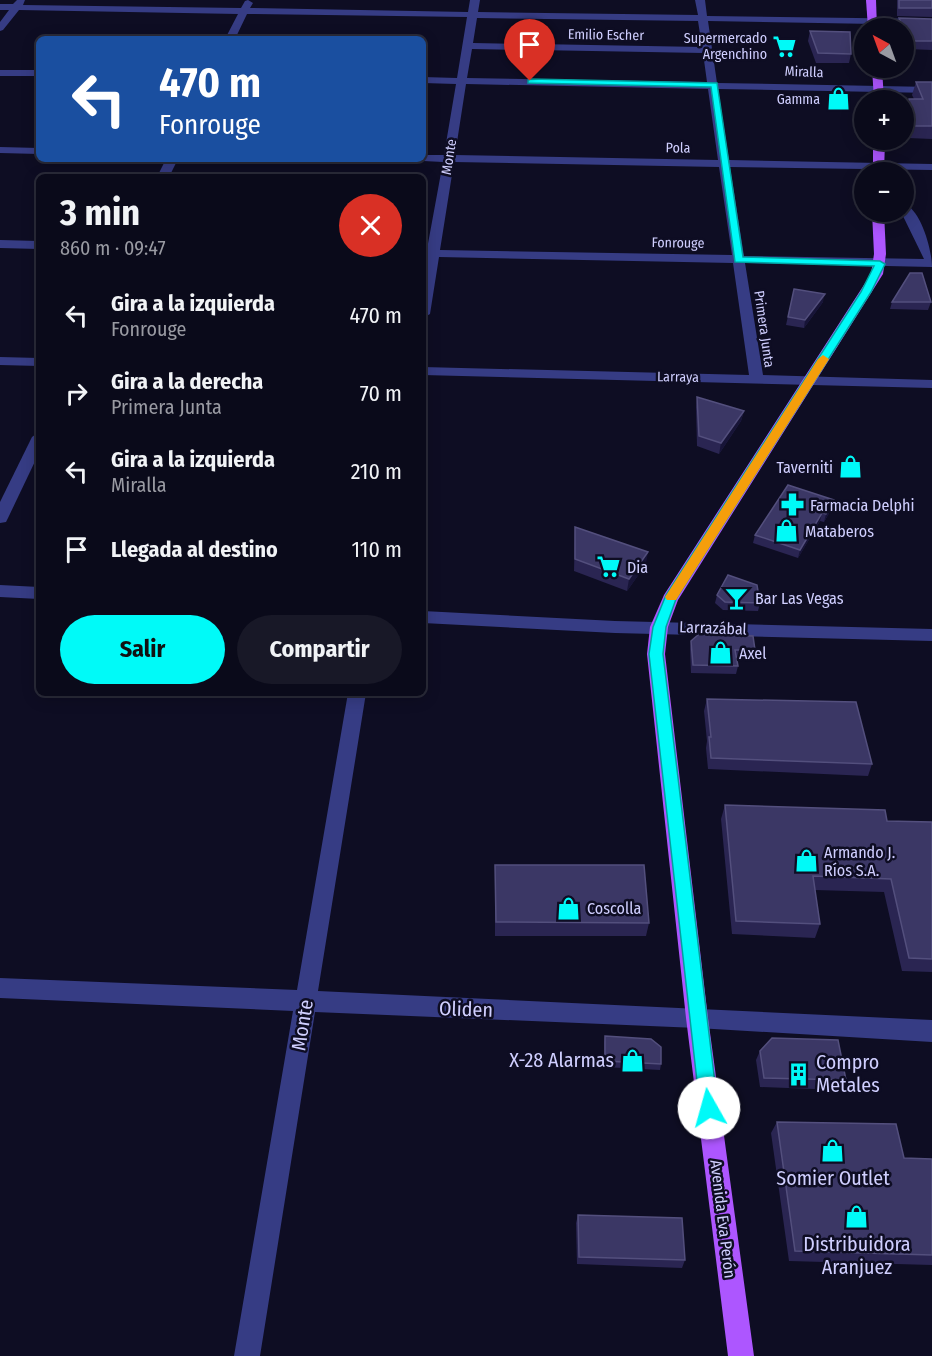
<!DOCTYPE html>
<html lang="es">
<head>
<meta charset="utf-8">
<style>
  :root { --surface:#0a0a1a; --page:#181827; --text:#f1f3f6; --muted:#999aa2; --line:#2a2b39; --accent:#00faf8 }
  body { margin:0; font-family:"Fira Sans Condensed",sans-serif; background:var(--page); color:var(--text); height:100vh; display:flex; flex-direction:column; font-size:22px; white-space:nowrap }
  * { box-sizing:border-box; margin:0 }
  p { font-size:20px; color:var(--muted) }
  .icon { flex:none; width:33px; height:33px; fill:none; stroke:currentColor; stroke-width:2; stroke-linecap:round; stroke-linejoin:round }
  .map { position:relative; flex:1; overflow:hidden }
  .panel { position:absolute; left:36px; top:174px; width:390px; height:522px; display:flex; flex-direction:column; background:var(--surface); border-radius:9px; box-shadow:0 3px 15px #0003,0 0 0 2px var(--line) }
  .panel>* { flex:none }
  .guide { position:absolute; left:36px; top:36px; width:390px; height:126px; border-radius:9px; box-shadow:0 3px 15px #0003,0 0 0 2px var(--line); background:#1a4fa0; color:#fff; overflow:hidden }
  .needle { width:39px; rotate:319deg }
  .tools { position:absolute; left:854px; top:18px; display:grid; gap:12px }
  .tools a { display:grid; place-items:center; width:60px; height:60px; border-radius:50%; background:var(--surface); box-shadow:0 3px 15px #0003,0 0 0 2px var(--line); font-size:30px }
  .pin { position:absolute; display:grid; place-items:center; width:51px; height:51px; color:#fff; margin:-62px -26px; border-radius:50% 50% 50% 0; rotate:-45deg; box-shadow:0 0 6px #0007 }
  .pin .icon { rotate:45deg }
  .me { position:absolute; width:66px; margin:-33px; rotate:353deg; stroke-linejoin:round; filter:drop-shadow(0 0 4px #0008) }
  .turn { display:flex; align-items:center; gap:21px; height:126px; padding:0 24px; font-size:27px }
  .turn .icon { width:78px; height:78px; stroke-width:2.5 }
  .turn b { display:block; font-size:42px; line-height:51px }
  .round { display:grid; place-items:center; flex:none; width:63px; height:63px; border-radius:32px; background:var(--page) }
  .headline { display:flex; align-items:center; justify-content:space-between; height:102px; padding:0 24px }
  h1 { font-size:36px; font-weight:700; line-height:45px }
  .action { display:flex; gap:12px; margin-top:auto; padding:12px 24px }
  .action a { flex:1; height:69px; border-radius:36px; background:var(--accent); color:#111; font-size:24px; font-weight:700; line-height:69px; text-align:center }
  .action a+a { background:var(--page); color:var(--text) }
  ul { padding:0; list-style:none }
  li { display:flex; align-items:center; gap:18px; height:78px; padding:0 24px }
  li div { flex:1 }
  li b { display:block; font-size:22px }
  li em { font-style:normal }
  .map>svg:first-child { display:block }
</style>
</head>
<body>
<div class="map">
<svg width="932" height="1356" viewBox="0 0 932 1356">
  <rect width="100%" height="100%" fill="#0e0d23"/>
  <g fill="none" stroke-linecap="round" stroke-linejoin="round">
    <g fill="#363c84" fill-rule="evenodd">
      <path d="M17 0H25L23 5 241 8 245 1 248 0 253 3 250 8 468 12 470 0H480L478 12 698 15 695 0H705L707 16 932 19V25L708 21 717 83 932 87V93L718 89 729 160 932 164V170L730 167 744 256 924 259 901 212 903 203C921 209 932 250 932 267L745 263 763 375 932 380V388L423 375V367L749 375 733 263 439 257 430 314 423 318V275L426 257H423V249H427L443 162 423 161 418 159H423V155H444L456 84 423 83V77L457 78 467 17 247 14 235 39H225L238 14 19 10 3 30 0 31V22L9 10H0V4H13ZM477 18 698 21 702 47 473 43ZM472 49 703 53 707 82 467 78ZM466 84 708 89 718 160 455 155ZM454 162 719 167 732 255 440 250Z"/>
      <rect x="0" y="70" width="39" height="6"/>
      <path d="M0 147 39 148V154L0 153Z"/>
      <path d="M166 159H178L169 177H157Z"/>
      <path d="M0 240 39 241V249L0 248Z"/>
      <path d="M0 357 39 358V366L0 365Z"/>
      <path d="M39 432V453L8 518 6 522 0 523V502L32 437Z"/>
      <path d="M0 585 39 587V599L0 597Z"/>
      <path d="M423 611 615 621 932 629V641L615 633 423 623Z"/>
      <path d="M348 693H366L318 991 932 1020V1042L697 1028 315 1012 260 1356H234L293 1011 0 998V978L297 990Z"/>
    </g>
    <g fill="#ad56ff" fill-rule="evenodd">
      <path d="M866 0H876L877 28H868Z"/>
      <path d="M872 68H882L884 100H874Z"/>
      <path d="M873 140H885L884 172H873Z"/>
      <path d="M872 212H884L886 254 883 274 678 600 668 627 665 654 708 1018 754 1356H728L686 1018 647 654 650 627 664 595 871 274 874 254Z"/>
    </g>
  </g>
  <g fill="#2a2552">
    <path d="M897 0H932V17L897 16Z"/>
    <path d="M899 18 932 19V50L907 49 903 41V28H898L897 27Z"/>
    <path d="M810 31 851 54 849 63H816L808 41Z"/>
    <path d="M916 82H932V139L908 138 904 125 905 112 909 99H914L912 95Z"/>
    <path d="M794 289 823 302 804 328 786 325Z"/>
    <path d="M892 302H931L928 310 890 309Z"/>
    <path d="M697 397 744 411 741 421 719 454 697 446 696 407Z"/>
    <path d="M834 500 832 508 824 522 820 521 798 558 753 543 755 535Z"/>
    <path d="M575 527 646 564 627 591 574 571Z"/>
    <path d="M717 595 760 603 758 611 723 610 715 603Z"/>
    <path d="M691 641 755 650 753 658H736L738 666 736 674 691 673 690 649Z"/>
    <path d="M707 699 872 764 868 776 708 769 706 748 707 741 704 711Z"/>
    <path d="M725 805 887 821 932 822V972L902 971 884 892 815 890 820 924 815 938 732 934 721 819Z"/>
    <path d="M495 865 649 923 646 936H495Z"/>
    <path d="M605 1036 661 1064 660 1070 604 1067V1042Z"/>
    <path d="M760 1051 846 1080 840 1090 760 1087 756 1060Z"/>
    <path d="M777 1122 904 1158 932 1159V1265L789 1261 771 1133Z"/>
    <path d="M578 1215 685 1260 682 1268 577 1264 576 1223Z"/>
  </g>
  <g fill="#171437">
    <path d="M825 294 823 302 804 328 805 320Z"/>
    <path d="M744 411 741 421 719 454 721 443Z"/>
    <path d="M834 500 832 508 824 522 826 514Z"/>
    <path d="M822 513 820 521 798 558 800 550Z"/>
    <path d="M648 552 646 564 627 591 629 579Z"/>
  </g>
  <g fill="#3b3765" stroke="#534f7d" stroke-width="1.5">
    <rect x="899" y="0" width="33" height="8"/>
    <path d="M899 18 932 19V41H909Z"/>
    <path d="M810 31 850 32 851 54 818 53Z"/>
    <path d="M916 82H932V126H912L907 112 909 99H923Z"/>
    <path d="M910 273H922L931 302H892Z"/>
    <path d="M794 289 825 294 805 320 788 317Z"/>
    <path d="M697 397 744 411 721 443 699 436Z"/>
    <path d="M788 485 834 500 826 514 822 513 800 550 755 535Z"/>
    <path d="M575 527 648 552 629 579 575 559Z"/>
    <path d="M728 575 757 585 760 603 725 602 717 595Z"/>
    <path d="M699 634 753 636 755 650H735L738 666 693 665 691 641Z"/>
    <path d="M707 699 856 702 872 764 711 758 709 737H711Z"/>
    <path d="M725 805 885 810 887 821 932 822V959L909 958 891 879 813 876 820 924 736 921Z"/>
    <path d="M495 865H644L649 923 496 922Z"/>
    <path d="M605 1036 651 1039 661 1047V1064L605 1061Z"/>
    <path d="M772 1038 838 1040 846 1080 764 1078 760 1051Z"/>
    <path d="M777 1122 896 1124 904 1158 932 1159V1255L795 1251Z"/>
    <path d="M578 1215 682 1218 685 1260 579 1257Z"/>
  </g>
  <path fill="#00faf8" stroke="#00a2a1" stroke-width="1.5" d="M530 79 717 83 743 257 880 261 885 264 871 292 676 599 666 627 663 654 718 1108 715 1115 709 1117 703 1115 700 1108 649 654 653 627 666 595 861 292 874 266 735 262 711 87 528 83V80Z"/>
  <path fill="#f59e0b" d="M823 355 829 359 676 600H667L665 597 667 594 818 359Z"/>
  <defs>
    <symbol id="supermarket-bare" viewBox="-9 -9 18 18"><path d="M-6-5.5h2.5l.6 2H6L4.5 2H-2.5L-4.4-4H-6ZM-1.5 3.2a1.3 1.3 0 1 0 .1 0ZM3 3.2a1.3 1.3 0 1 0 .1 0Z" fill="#00faf8" stroke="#0e0d23" stroke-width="2.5" paint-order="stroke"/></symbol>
    <symbol id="shop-bare" viewBox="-9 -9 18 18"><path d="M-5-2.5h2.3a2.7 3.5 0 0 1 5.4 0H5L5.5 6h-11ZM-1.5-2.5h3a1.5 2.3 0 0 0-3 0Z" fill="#00faf8" stroke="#0e0d23" stroke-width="2.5" paint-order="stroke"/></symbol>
    <symbol id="pharmacy-bare" viewBox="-9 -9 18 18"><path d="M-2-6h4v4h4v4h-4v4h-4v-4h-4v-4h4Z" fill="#00faf8" stroke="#0e0d23" stroke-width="2.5" paint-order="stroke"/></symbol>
    <symbol id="bar-bare" viewBox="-9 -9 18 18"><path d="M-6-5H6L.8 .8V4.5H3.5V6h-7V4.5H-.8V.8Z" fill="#00faf8" stroke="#0e0d23" stroke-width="2.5" paint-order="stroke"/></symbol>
    <symbol id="building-bare" viewBox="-9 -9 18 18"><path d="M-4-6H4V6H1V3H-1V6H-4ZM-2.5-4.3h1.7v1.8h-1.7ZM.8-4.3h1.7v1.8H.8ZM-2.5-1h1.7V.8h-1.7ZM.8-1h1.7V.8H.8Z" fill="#00faf8" stroke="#0e0d23" stroke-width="2.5" paint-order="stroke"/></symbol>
  </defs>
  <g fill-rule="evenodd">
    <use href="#supermarket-bare" x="768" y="30" width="33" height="33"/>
    <use href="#shop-bare" x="822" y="82" width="33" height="33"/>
    <use href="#shop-bare" x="834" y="450" width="33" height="33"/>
    <use href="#pharmacy-bare" x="776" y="488" width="33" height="33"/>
    <use href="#shop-bare" x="770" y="514" width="33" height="33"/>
    <use href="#supermarket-bare" x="592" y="550" width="33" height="33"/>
    <use href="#bar-bare" x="720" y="582" width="33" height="33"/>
    <use href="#shop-bare" x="704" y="636" width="33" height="33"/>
    <use href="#shop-bare" x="790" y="844" width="33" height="33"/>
    <use href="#shop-bare" x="552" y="892" width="33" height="33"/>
    <use href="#shop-bare" x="616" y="1044" width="33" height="33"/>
    <use href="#building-bare" x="782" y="1058" width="33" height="33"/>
    <use href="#shop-bare" x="816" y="1134" width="33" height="33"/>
    <use href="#shop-bare" x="840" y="1200" width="33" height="33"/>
  </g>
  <g text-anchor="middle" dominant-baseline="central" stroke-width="5" stroke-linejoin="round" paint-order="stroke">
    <g font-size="14" fill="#d0cfff" stroke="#0e0d23">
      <text transform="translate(606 35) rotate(1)">Emilio Escher</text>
      <text transform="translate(804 72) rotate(2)">Miralla</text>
      <text transform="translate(678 148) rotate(1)">Pola</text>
      <text transform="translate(449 157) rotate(-81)">Monte</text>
      <text transform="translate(678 243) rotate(1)">Fonrouge</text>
      <text transform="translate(764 329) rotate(82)">Primera Junta</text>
      <text transform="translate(678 377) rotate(1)">Larraya</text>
    </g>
    <g font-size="14" fill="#d0cfff" stroke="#0e0d23" text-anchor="end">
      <text x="767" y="38">Supermercado<tspan x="767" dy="16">Argenchino</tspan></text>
      <text x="820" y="99">Gamma</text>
    </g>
    <g font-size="16" fill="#d0cfff" stroke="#0e0d23" text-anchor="start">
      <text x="833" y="467" text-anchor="end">Taverniti</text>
      <text x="810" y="505">Farmacia Delphi</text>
      <text x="805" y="531">Mataberos</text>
      <text x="627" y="567">Dia</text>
      <text x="755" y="598">Bar Las Vegas</text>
      <text x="739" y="653">Axel</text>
      <text x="824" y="852">Armando J.<tspan x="824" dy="18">Ríos S.A.</tspan></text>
      <text x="587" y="908">Coscolla</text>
    </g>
    <g font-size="16" fill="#d0cfff" stroke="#0e0d23">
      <text transform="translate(713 628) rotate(2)">Larrazábal</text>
      <text transform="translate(723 1219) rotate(83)">Avenida Eva Perón</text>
    </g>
    <g font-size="20" fill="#d0cfff" stroke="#0e0d23">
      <text transform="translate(466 1009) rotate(2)">Oliden</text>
      <text transform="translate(302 1025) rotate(-81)">Monte</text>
    </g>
    <g font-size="20" fill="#d0cfff" stroke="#0e0d23">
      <text x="614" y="1060" text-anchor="end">X-28 Alarmas</text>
      <text x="816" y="1062" text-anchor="start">Compro<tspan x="816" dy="23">Metales</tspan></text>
      <text x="833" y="1178">Somier Outlet</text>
      <text x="857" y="1244">Distribuidora<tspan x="857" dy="23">Aranjuez</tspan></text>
    </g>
  </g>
</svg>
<div class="tools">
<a><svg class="needle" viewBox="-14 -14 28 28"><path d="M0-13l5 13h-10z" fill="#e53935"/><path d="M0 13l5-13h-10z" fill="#999aa2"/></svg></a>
<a>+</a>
<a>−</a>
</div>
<div class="pin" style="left:530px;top:81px;background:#d93025"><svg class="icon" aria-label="arrive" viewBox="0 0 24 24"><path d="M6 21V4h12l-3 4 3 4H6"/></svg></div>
<svg class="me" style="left:709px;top:1108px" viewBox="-20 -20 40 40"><circle r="19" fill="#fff"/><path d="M0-13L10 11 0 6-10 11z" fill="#00faf8"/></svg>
<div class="guide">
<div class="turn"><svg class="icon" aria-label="left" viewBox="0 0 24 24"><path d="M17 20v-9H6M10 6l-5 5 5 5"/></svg><div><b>470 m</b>Fonrouge</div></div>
</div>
<section class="panel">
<div class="headline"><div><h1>3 min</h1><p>860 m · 09:47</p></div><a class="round" style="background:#d93025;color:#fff"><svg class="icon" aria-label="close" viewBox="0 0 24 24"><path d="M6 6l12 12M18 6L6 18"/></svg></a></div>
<ul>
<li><svg class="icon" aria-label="left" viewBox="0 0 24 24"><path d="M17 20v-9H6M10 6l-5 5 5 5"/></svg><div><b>Gira a la izquierda</b><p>Fonrouge</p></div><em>470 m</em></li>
<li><svg class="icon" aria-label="right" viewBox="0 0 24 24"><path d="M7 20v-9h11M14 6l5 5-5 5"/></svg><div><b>Gira a la derecha</b><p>Primera Junta</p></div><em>70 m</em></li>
<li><svg class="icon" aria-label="left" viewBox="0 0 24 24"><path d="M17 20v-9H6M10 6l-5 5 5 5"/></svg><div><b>Gira a la izquierda</b><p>Miralla</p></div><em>210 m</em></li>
<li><svg class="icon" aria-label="arrive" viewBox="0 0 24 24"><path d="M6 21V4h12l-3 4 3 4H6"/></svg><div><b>Llegada al destino</b></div><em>110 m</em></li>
</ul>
<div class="action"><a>Salir</a><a>Compartir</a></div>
</section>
</div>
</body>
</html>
